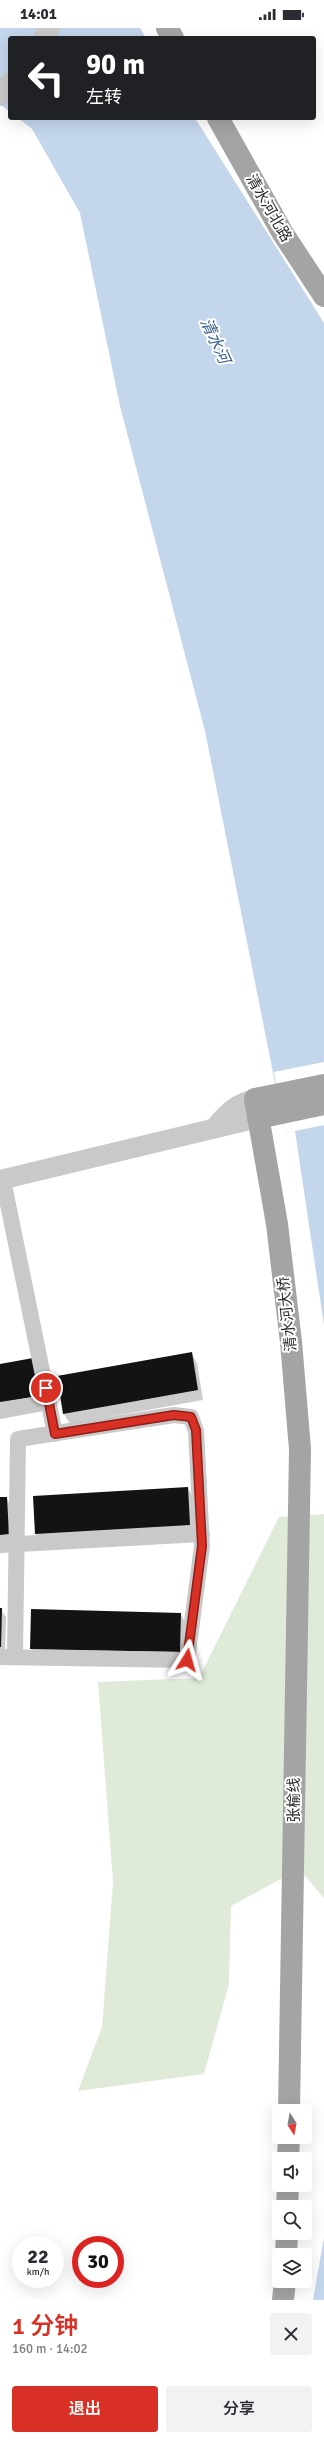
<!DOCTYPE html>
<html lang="zh">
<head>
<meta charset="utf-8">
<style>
  :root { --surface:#fff; --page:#f2f2f3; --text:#2b2b33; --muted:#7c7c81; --accent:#d93025 }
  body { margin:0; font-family:Signika,"Noto Sans SC",sans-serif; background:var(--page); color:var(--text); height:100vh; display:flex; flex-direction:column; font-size:15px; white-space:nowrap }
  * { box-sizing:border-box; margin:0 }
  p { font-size:13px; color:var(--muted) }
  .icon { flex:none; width:22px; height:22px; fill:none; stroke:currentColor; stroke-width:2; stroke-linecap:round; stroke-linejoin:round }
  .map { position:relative; height:2272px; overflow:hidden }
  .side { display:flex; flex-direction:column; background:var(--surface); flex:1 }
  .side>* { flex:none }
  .top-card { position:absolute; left:8px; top:8px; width:308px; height:84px; border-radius:4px; box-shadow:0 4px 16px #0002; background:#202124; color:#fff; overflow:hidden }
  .needle { width:26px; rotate:169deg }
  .buttons { position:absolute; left:272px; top:2076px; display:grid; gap:8px }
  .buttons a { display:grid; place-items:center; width:40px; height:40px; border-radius:4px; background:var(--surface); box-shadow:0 4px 16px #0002; font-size:20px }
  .speed { position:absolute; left:12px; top:2208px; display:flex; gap:8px; font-size:20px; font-weight:700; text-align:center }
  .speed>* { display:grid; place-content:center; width:52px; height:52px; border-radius:50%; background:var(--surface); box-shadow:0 4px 16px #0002; line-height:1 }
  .speed small { font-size:10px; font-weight:400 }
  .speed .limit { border:6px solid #d22; background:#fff; color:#111 }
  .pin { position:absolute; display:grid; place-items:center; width:34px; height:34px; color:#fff; margin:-17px; border:2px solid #fff; border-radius:50%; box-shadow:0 1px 4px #0007 }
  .me { position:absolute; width:44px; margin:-22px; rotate:8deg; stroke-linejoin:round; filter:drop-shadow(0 0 3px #0008) }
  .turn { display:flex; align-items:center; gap:14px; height:84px; padding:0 12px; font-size:18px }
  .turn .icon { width:52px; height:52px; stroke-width:2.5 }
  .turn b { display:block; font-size:28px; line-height:34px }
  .round { display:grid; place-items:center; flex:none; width:42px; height:42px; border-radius:4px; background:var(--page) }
  .overview { display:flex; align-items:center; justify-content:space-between; height:68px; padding:0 12px }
  h1 { font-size:24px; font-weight:600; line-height:30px; color:var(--accent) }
  .action { display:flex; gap:8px; margin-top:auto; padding:8px 12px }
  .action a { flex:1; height:46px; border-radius:4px; background:var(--accent); color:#fff; font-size:16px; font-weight:600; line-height:46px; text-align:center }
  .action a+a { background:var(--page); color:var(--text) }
  .status { display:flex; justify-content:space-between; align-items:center; height:28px; padding:0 20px; background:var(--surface); direction:ltr }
  .status svg { height:11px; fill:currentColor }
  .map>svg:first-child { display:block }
</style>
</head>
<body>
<div class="status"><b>14:01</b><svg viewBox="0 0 49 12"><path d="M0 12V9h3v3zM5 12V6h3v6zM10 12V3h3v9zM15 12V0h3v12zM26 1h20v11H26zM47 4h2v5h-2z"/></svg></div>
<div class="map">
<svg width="324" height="2272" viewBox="0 0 324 2272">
  <rect width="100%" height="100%" fill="#fff"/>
  <path fill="#dfebd8" d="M324 1486V1870L299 1841 231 1878 229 1956 204 2046 78 2063 102 1999 113 1854 98 1654 199 1650 279 1489Z"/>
  <g fill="#c3d6ec">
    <path d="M0 0H140L146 10H10V84L0 76Z"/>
    <path d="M18 90H195L324 295V1297L295 1103 285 1105 205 703 120 378 80 185 32 101Z"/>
    <path d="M324 2209V2272H313Z"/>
  </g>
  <path fill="#fff" d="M324 1034V1097L285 1105 274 1044Z"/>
  <g fill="#0003">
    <path d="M191 1325 197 1335 203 1372 70 1396 64 1386 58 1349Z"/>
    <path d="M32 1331 44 1377 0 1385V1337Z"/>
    <path d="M188 1460 193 1469 195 1507 42 1516 36 1506 34 1469Z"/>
    <path d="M0 1470H6L11 1478 13 1514 0 1515Z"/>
    <path d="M0 1581 6 1589 5 1626H0Z"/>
    <path d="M181 1586 186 1596 185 1634 37 1630 31 1620Z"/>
  </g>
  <g fill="#131313">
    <path d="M192 1324 198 1362 63 1386 57 1348Z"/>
    <path d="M33 1330 39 1368 0 1374V1336Z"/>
    <path d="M188 1459 190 1497 35 1506 33 1468Z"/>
    <path d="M0 1469H7L9 1506 0 1507Z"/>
    <path d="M0 1580H2L1 1619H0Z"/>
    <path d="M31 1581 181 1585 180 1624 30 1621Z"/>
  </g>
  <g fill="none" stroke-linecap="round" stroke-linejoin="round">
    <g stroke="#c9c9c9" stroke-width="16">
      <path d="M3 1152 55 1406"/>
      <path d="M0 1383 49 1374"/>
      <path d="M0 1517 202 1506"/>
      <path d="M0 1629 187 1632 202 1518 196 1403 191 1389 174 1387 18 1411 15 1629"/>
    </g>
    <g stroke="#c9c9c9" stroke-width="20">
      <path d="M43 10 50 0"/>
      <path d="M0 68 10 54"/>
      <path d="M216 1098C227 1085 238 1074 255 1071"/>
      <path d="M0 1152 258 1090"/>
    </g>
    <g stroke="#a4a4a4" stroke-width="22">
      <path d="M167 0 173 10"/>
      <path d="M218 90 282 204 324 268"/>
      <path d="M258 1090 324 1076"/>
      <path d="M289 2083 300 1421 291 1314 277 1196 255 1071 324 1057"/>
      <path d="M288 2131 289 2109"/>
      <path d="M287 2179 288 2157"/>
      <path d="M286 2227 287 2205"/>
      <path d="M283 2272 285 2253"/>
    </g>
  </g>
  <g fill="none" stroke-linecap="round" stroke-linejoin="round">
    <defs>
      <path id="route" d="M46 1360 55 1406 174 1387 191 1389 196 1402 202 1518 187 1632"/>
    </defs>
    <use href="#route" stroke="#8d1f18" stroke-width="10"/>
    <use href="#route" stroke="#d93025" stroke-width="7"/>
  </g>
  <g text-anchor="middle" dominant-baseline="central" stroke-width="4" stroke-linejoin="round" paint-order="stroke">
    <g font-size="15" fill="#2c2c2c" stroke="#fff">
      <text transform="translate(269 180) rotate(60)">清水河北路</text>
      <text transform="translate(287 1286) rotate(-96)">清水河大桥</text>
      <text transform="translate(294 1772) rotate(-90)">张榆线</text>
    </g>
    <g font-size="16" font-style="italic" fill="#376091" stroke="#fff">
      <text transform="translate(215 313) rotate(65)">清水河</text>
    </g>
  </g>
</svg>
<div class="buttons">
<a><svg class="needle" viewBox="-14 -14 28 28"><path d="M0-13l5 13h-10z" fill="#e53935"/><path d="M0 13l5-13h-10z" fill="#7c7c81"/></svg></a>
<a><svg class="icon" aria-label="sound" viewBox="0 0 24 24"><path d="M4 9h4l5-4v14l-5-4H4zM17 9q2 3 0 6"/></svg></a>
<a><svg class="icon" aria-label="search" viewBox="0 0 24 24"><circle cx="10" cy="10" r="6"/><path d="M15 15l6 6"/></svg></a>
<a><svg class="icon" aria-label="layers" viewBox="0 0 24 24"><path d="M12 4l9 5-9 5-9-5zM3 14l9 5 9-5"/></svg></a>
</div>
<div class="speed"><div>22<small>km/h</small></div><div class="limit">30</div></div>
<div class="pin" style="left:46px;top:1360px;background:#d93025"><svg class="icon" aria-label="arrive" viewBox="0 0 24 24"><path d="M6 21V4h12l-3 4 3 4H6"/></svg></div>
<svg class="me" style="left:187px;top:1632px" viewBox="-20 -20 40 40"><path d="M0-17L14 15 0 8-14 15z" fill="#d93025" stroke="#fff" stroke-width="4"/></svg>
<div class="top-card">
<div class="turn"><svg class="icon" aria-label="left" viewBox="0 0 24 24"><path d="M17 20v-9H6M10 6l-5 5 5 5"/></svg><div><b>90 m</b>左转</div></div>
</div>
</div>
<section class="side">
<div class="overview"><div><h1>1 分钟</h1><p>160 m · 14:02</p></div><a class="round"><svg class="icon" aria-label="close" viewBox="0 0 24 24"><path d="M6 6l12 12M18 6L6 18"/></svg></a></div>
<div class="action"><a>退出</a><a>分享</a></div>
</section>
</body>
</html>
